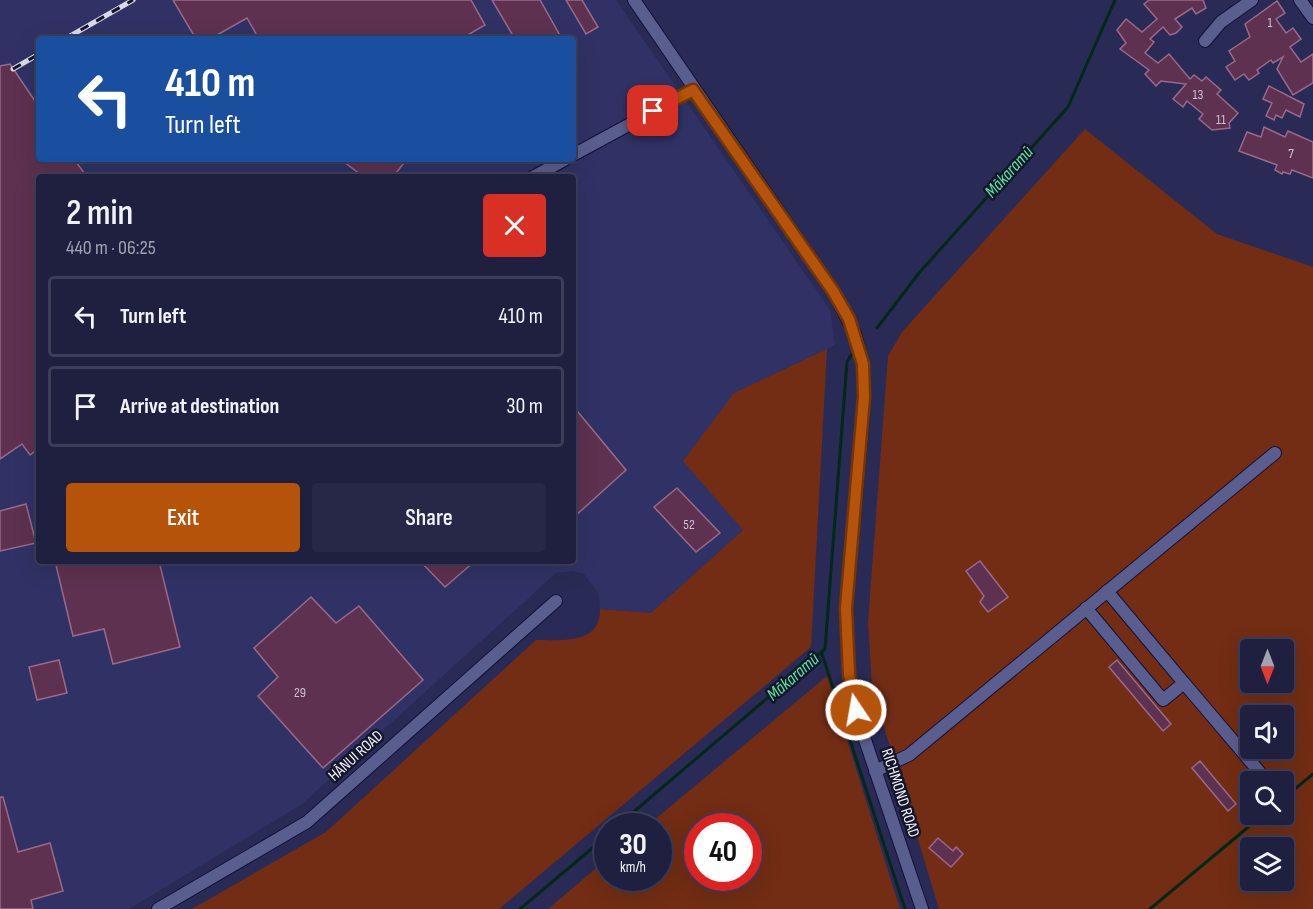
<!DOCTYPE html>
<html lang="en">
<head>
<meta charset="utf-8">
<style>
  :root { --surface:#1f2040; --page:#272847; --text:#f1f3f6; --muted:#a1a3b1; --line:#3c3e59; --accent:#b45309 }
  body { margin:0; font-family:"Sofia Sans Condensed",sans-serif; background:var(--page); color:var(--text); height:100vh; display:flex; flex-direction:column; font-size:22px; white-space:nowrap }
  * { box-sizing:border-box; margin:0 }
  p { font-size:20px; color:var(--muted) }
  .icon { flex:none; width:33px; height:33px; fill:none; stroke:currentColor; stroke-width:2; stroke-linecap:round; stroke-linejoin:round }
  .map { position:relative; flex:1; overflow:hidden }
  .sheet { position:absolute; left:36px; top:174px; width:540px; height:390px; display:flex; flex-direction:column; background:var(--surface); border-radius:6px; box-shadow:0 6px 24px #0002,0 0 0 2px var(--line) }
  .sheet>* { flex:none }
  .top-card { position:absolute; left:36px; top:36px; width:540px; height:126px; border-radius:6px; box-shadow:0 6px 24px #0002,0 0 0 2px var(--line); background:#1a4fa0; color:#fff; overflow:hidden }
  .needle { width:39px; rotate:180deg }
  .fabs { position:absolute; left:1240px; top:639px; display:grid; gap:12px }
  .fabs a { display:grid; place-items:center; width:54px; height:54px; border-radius:6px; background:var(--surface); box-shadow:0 6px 24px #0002,0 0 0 2px var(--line); font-size:30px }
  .speed { position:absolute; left:594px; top:813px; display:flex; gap:12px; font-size:30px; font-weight:700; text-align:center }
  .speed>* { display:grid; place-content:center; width:78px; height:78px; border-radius:50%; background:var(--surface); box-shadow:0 6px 24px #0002,0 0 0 2px var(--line); line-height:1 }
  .speed small { font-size:15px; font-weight:400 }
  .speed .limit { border:9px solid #d22; background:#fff; color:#111 }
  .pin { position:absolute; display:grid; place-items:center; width:51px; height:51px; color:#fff; margin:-26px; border-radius:12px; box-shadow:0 3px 9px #0006 }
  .me { position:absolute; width:66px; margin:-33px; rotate:348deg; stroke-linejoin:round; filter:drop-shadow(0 0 4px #0008) }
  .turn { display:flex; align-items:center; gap:21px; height:126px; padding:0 30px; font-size:27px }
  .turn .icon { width:78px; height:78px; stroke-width:2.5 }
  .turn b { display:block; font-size:42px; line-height:51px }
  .round { display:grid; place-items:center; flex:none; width:63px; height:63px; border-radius:6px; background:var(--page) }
  .headline { display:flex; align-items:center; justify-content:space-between; height:102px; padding:0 30px }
  h1 { font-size:36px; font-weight:600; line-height:45px }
  .primary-button { display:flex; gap:12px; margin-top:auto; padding:12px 30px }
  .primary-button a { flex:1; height:69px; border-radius:6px; background:var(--accent); color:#fff; font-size:24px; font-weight:600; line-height:69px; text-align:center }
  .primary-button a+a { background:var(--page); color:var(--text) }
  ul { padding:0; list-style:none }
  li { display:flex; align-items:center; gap:18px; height:81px; margin:0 12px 9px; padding:0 18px; border:3px solid var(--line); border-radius:6px }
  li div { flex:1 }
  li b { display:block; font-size:22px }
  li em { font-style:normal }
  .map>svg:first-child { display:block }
</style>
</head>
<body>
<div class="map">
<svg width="1313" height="909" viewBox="0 0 1313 909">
  <rect width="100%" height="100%" fill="#292b56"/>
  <path fill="#303265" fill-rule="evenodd" d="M0 0H616L830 310 835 345 734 393 743 530 651 613 600 609 599 594 584 574 573 571 556 573 302 804 129 909H0ZM39 39H573V159H39ZM39 177H573V561H39Z"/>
  <g fill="#722d14" fill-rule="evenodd">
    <path d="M1085 129 1217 234 1313 267V909H939L872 687 868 622 888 356 902 332ZM1251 650H1284V682H1251ZM1251 716H1284V748H1251ZM1251 782H1284V814H1251ZM1251 848H1284V880H1251Z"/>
    <path d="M827 349 811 647 499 909H192L326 832 536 640C561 640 601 645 600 609L651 613 743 530 683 461 734 393Z"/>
    <path d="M827 676 900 909H548L607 859 608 878H658V826H647ZM698 826H748V878H698Z"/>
  </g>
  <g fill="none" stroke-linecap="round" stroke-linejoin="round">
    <g stroke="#032818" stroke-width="3">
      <path d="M877 328 919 273 1068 107 1115 0"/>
      <path d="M822 654 905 909"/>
      <path d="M1284 798 1313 774"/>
      <path d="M617 826 825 649 847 362 851 355"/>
      <path d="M520 909 608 835"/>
      <path d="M1150 909 1264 814"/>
    </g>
  </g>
  <g fill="#5d314f" stroke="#9a698a" stroke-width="1.5">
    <path d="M173 0H471L485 25 461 39H259L247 18 210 39H196Z"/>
    <path d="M492 0H540L562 39H515Z"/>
    <path d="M566 0H582L598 27 586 34Z"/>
    <path d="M1149 0H1203L1206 8 1196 14 1192 8 1175 19 1182 27 1176 33 1170 35 1163 27 1150 39 1154 42 1145 53 1158 63 1169 54 1190 79 1194 75 1202 81 1206 77 1221 90 1217 94 1238 113 1229 123 1230 128 1212 130 1199 119 1203 114 1187 101 1183 107 1173 99 1186 84 1161 81 1156 86 1145 74 1149 70 1120 49 1126 43 1117 30 1126 19 1142 32 1157 19 1144 4Z"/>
    <path d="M1277 1 1285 13 1276 19 1286 33 1293 28 1301 39 1290 47 1301 62 1313 54V83L1293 95 1277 69 1283 57 1273 63 1271 60 1257 70 1259 73 1249 80 1244 74 1235 80 1226 67 1235 61 1229 51 1250 37 1245 24Z"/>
    <path d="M10 64 39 107V159H74L87 177H39V448L30 455 22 444 0 459V66Z"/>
    <path d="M1269 86 1304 104 1300 117 1286 110 1282 118 1276 115 1274 120 1266 116 1272 103 1263 99Z"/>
    <path d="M1264 127 1285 137 1288 131 1313 142V178L1292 170 1290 174 1283 172 1282 174 1275 170 1277 165 1239 151 1247 132 1261 137Z"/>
    <path d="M340 159H407L393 177H364Z"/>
    <path d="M573 406 626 470 573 518Z"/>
    <path d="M677 488 720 533 696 552 654 507Z"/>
    <path d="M26 504 36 543 0 551V511Z"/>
    <path d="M55 561H159L180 647 113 664 104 629 73 636Z"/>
    <path d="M420 561H475L445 587Z"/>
    <path d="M980 561 1008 597 988 612 980 602 984 596 966 571Z"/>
    <path d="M311 597 336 623 359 606 423 680 323 768 258 696 278 677 254 648Z"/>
    <path d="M59 660 67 693 37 700 29 667Z"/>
    <path d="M1117 660 1171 724 1163 731 1109 667Z"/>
    <path d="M1200 761 1236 804 1228 811 1192 768Z"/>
    <path d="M0 797H3L18 852 50 843 63 891 31 900 33 909H0Z"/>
    <path d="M938 838 953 851 956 847 963 854 951 867 929 848Z"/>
  </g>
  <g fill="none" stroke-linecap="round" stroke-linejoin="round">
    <defs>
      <g id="minor">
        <path d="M634 0 833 291 855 334 863 364 864 384 863 417 846 607 849 674 860 725 922 909"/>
        <path d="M1300 0 1313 18"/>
        <path d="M1205 41 1221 22 1252 0"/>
        <path d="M573 155 693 90"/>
        <path d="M533 177 566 159"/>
        <path d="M1086 608 1163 700 1184 683 1107 591"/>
        <path d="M1184 683 1268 782"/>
        <path d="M875 771 909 755 1275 453"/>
        <path d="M158 909 307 822 556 601"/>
      </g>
    </defs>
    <use href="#minor" stroke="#13113a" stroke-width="14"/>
    <use href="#minor" stroke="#5a5e8e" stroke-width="12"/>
    <defs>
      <g id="rail">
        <path d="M65 39 133 0"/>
        <path d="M13 69 39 54"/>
      </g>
    </defs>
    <use href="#rail" stroke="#d9dbea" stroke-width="5"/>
    <use href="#rail" stroke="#15162a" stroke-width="3" stroke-dasharray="9" stroke-linecap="butt"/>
  </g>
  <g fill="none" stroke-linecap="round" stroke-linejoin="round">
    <defs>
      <path id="route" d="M653 111 693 90 833 291 849 319 863 364 864 397 846 608 849 674 856 710"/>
    </defs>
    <use href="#route" stroke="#753606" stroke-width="15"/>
    <use href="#route" stroke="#b45309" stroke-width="10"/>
  </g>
  <g text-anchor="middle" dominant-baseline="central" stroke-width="5" stroke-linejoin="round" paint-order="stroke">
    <g font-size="14" fill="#cac1d1">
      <text x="1270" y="22">1</text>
      <text x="1198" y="94">13</text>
      <text x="1221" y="119">11</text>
      <text x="1291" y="153">7</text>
      <text x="689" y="524">52</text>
      <text x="300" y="692">29</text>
    </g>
    <g font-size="16" fill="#eff1fc" stroke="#15162a">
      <text transform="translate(356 756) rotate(-42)">HĀNUI ROAD</text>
      <text transform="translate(900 793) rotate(72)">RICHMOND ROAD</text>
    </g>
    <g font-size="18" font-style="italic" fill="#4fe7a1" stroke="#15162a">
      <text transform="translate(1009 172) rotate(-48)">Mākaramū</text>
      <text transform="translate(793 677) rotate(-41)">Mākaramū</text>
    </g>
  </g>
</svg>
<div class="fabs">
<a><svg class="needle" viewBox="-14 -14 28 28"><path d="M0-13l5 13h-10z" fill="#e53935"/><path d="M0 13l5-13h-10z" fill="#a1a3b1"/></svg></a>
<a><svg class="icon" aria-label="sound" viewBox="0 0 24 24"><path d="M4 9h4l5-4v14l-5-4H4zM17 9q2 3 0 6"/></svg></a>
<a><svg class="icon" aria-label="search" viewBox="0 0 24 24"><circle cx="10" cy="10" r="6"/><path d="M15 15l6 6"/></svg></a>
<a><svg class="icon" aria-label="layers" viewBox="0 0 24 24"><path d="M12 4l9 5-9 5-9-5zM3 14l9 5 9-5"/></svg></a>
</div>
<div class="speed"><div>30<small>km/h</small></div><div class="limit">40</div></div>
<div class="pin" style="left:653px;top:111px;background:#d93025"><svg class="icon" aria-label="arrive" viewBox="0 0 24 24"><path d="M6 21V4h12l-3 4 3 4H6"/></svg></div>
<svg class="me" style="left:856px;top:710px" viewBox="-20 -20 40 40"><circle r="17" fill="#b45309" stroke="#fff" stroke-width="3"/><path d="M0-11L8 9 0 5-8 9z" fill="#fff"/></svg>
<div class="top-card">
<div class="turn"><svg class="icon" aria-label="left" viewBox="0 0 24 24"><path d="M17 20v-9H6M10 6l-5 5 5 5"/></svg><div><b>410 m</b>Turn left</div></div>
</div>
<section class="sheet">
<div class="headline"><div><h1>2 min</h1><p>440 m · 06:25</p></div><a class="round" style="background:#d93025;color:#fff"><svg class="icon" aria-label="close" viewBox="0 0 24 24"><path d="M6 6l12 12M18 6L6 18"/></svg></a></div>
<ul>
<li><svg class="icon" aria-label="left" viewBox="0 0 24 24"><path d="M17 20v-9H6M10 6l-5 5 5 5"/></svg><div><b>Turn left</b></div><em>410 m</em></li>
<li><svg class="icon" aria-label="arrive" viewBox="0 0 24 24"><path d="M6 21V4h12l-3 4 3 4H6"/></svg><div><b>Arrive at destination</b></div><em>30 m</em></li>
</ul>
<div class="primary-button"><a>Exit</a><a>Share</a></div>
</section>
</div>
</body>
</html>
